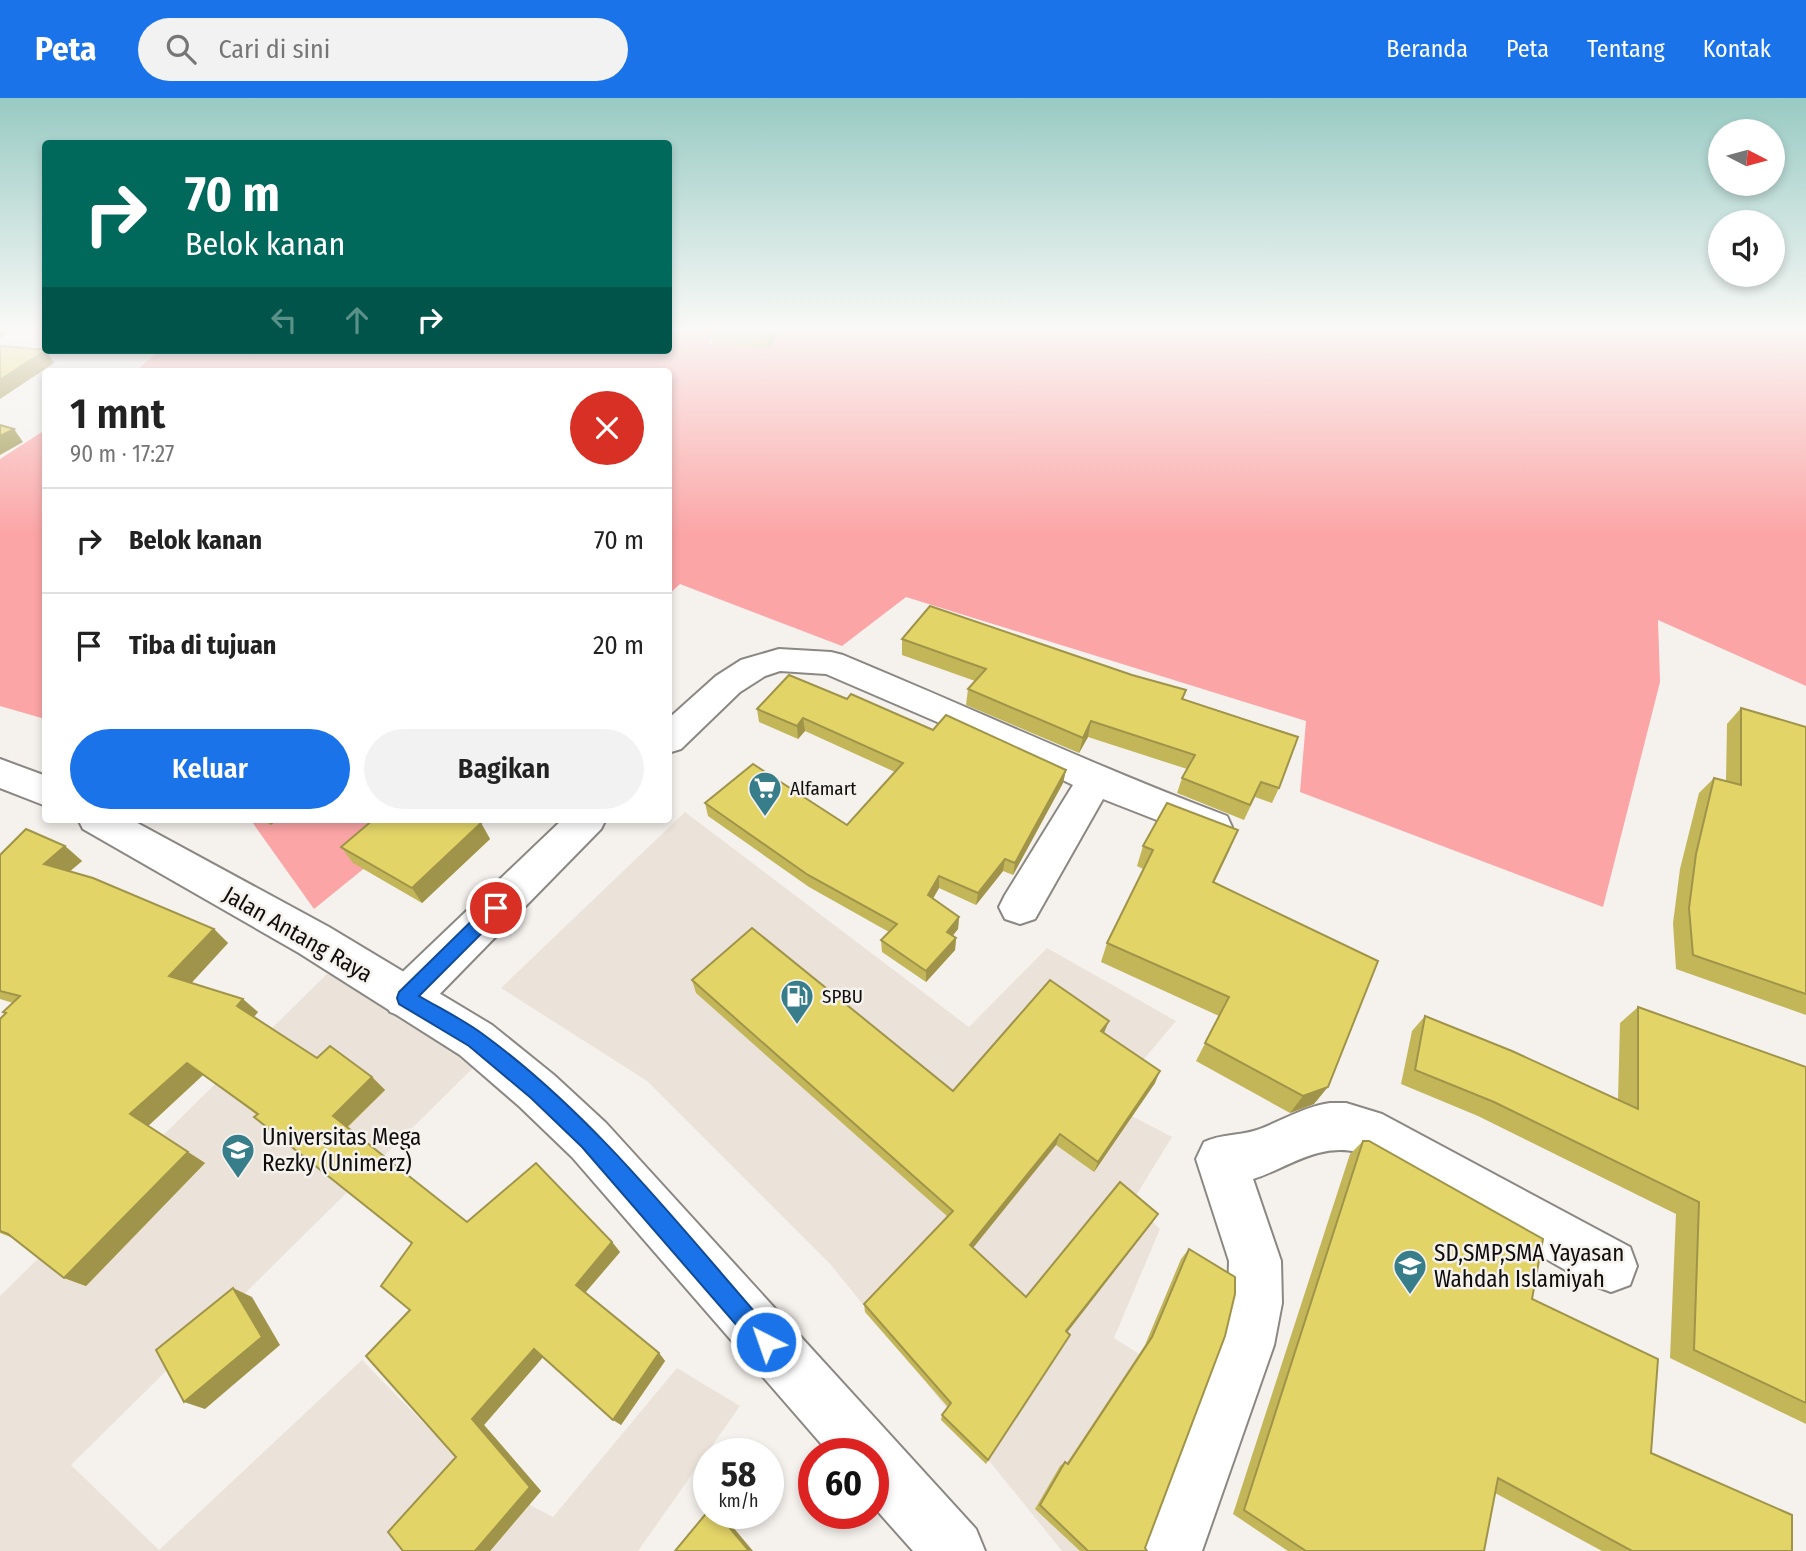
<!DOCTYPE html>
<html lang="id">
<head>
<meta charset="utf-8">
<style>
  :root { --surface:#fff; --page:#f2f2f2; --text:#222; --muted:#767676; --line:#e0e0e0; --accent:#1a73e8 }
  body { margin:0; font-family:"Fira Sans Condensed",sans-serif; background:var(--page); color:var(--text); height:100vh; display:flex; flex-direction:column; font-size:26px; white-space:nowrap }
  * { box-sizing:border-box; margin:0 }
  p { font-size:23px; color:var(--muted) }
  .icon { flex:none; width:38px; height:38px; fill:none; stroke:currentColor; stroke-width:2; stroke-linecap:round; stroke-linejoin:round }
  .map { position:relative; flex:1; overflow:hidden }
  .panel { position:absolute; left:42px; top:270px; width:630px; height:455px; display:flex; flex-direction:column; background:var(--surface); border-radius:7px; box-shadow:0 4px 10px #0003 }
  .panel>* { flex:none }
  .guide { position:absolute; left:42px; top:42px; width:630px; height:214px; border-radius:7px; box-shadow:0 4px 10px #0003; background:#00695c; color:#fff; overflow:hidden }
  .needle { width:46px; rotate:96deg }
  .tools { position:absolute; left:1708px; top:21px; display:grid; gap:14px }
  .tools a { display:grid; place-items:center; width:77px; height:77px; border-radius:50%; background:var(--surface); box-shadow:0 4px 10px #0003; font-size:35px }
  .speed { position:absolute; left:693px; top:1340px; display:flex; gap:14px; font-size:35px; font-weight:700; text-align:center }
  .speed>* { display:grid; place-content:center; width:91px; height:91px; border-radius:50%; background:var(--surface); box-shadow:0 4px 10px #0003; line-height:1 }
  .speed small { font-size:18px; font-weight:400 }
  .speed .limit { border:10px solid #d22; background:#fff; color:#111 }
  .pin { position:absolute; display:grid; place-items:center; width:60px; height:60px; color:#fff; margin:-30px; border:4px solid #fff; border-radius:50%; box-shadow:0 2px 7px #0007 }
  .me { position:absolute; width:77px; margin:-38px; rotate:319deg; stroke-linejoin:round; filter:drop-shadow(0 0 5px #0008) }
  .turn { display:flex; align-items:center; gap:24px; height:147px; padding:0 28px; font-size:32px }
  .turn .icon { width:91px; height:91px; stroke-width:2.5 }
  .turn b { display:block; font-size:49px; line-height:60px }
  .lanes { display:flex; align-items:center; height:66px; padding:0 28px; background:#0003; justify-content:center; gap:35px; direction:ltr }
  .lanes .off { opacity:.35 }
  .round { display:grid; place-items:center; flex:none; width:74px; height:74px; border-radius:37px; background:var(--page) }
  .head { display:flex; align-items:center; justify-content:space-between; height:119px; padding:0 28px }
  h1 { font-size:42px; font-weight:600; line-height:52px }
  .primary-button { display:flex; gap:14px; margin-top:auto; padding:14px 28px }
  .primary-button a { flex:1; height:80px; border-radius:42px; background:var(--accent); color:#fff; font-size:28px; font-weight:600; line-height:80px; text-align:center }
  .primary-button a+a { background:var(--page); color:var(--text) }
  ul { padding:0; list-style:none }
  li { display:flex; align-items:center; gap:21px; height:105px; padding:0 28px; border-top:2px solid var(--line) }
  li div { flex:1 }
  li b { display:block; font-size:26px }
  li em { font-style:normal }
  header { display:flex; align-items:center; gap:42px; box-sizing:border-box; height:98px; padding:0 35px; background:var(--accent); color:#fff }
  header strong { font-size:33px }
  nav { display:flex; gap:38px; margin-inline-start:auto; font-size:24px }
  .search { width:490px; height:63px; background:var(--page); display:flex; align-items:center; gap:18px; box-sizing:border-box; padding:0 24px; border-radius:38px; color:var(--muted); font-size:26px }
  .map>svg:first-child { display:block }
</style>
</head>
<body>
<header>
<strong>Peta</strong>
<div class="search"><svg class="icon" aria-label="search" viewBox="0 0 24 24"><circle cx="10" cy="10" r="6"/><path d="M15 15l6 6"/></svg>Cari di sini</div>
<nav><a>Beranda</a><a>Peta</a><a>Tentang</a><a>Kontak</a></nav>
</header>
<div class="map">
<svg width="1806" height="1453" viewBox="0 0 1806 1453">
  <rect width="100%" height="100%" fill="#f5f1ed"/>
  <g fill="#ebe3d9">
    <path d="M685 714 969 929 1047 850 1176 923 1107 1005 1172 1039 1132 1104 1160 1131 1114 1240 1213 1303 1147 1453H1062L831 1167 647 983 501 890Z"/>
    <path d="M333 870 477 966 71 1367 159 1452 362 1262 476 1379 553 1419 677 1270 740 1308 638 1453H0V1198Z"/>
  </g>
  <g fill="#fba5a6">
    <path d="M669 232H716L709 244 712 248 719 232H1806V588L1658 522 1660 584 1603 809 1300 694 1306 623 906 499 842 548 680 486 669 496 668 273H136L160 252H668Z"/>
    <path d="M45 332V621L0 608V361Z"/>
    <path d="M250 721H425L314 811Z"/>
  </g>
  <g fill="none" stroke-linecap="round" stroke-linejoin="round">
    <defs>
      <g id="minor">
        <path d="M779 551 831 554 843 557C971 610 1097 669 1227 718L1232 729 1227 740 1213 744 1103 701 1035 821 1020 826 1005 821 999 809 1005 797 1073 687 986 645 826 576 780 573 765 578 740 594 681 651 668 655V621L716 578 741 562Z"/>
        <path d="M563 721H606L601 731 422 914 406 920 390 914 384 900 390 886Z"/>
        <path d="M1330 1005H1346L1382 1016 1630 1149 1637 1168 1630 1187 1611 1194 1592 1187 1357 1054C1317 1045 1288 1070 1253 1081L1281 1163 1282 1205 1274 1247 1202 1453H1140L1218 1247 1228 1205 1229 1163 1196 1061 1204 1044C1221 1036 1239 1038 1257 1032 1282 1023 1303 1009 1330 1005Z"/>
      </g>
      <g id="major">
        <path d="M0 661 46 678V708L0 690Z"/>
        <path d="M78 721H130L329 829 492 927 554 977 606 1025 976 1431 985 1453H913L873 1408V1356H830L572 1059 520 1009 460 957 299 855 83 731Z"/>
      </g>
    </defs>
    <use href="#minor" stroke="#8b8884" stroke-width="4"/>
    <use href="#major" stroke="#8b8884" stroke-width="4"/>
    <use href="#minor" fill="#fff" fill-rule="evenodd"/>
    <use href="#major" fill="#fff" fill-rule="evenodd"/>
  </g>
  <g fill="#c3b659">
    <path d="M710 232H780L770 251 712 246Z"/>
    <path d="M902 541 1132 577 1186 592 1183 601 1279 690 1272 705 1255 699 1244 722 1177 695 1182 680 1187 671 1088 639 1079 655 966 607 968 591 975 583 902 557Z"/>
    <path d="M847 601 933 632 1066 672 1063 685 1013 777 1003 773 976 807 939 790 933 801 959 819 958 831 953 837 956 840 955 852 926 884 882 854 881 842 889 834 809 789 708 718 705 705 847 727 895 674 805 633 798 641 759 624 757 611Z"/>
    <path d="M1741 610 1806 629V917L1676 871 1673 825 1680 771 1699 695 1714 680 1726 683 1727 626Z"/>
    <path d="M257 721H278L271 727Z"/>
    <path d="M481 725 490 741 422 805 353 765 341 749Z"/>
    <path d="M65 748 82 763 70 773 214 831 228 845 191 885 258 914 254 919 317 960 372 979 385 992 348 1029 467 1124 612 1144 620 1154 585 1195 659 1255 665 1263 621 1327 543 1259 484 1327 541 1393 490 1453H403L456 1359 410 1212 412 1145 257 1017 203 977 148 1028 205 1065 86 1188 64 1180 13 1140 0 1135V921L6 916 13 905 0 901V757Z"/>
    <path d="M1143 748 1229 753 1214 785 1314 1006 1290 1015 1196 963 1219 918 1101 864 1107 845 1143 771 1137 768Z"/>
    <path d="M692 882 953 993 1104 935 1155 985 1094 1074 1056 1047 973 1150 1026 1199 1158 1116 1152 1125 1067 1234 986 1366 941 1322 942 1317 948 1309 865 1214 864 1206 948 1119 696 895Z"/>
    <path d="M1638 909 1806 969V1326L1670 1260 1676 1116 1478 1018 1401 986 1412 933 1425 918 1618 1002 1620 925Z"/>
    <path d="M1363 1043 1532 1201 1651 1355 1792 1453H1602L1495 1395 1484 1453H1288L1233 1416 1350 1056Z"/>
    <path d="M1189 1151 1145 1450 1147 1453H1080L1035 1411 1060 1368 1065 1364 1067 1365 1145 1247 1181 1161Z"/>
  </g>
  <g fill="#9f9449">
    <path d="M0 232H12L0 240Z"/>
    <path d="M770 232H780L770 251 768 235Z"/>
    <path d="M46 252 54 265 0 301V282Z"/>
    <path d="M14 331 23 344 0 357V338Z"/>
    <path d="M803 620 805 633 798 641 797 628Z"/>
    <path d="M1091 623 1088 639 1079 655 1083 640Z"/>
    <path d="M1066 672 1063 685 1013 777 1015 765Z"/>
    <path d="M267 721H278L271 727Z"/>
    <path d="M481 725 490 741 422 805 412 790Z"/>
    <path d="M1238 732 1229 753 1204 804 1213 784Z"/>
    <path d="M65 748 82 763 61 781 44 766Z"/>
    <path d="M1005 761 1003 773 976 807 978 795Z"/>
    <path d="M939 778V790L927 810 928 797Z"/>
    <path d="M959 819 958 831 946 846 947 834Z"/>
    <path d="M214 831 228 845 185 892 169 878Z"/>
    <path d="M956 840 955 852 926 884V873Z"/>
    <path d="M243 901 258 914 251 922 237 908Z"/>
    <path d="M1109 923 1104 935 1101 933Z"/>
    <path d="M187 965 203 977 148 1028 130 1016Z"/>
    <path d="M1160 973 1155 985 1094 1074 1098 1064Z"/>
    <path d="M372 979 385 992 347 1029 333 1018Z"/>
    <path d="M1328 989 1314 1006 1290 1015 1303 998Z"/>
    <path d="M1060 1036 1056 1047 968 1156 970 1147Z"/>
    <path d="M188 1054 205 1065 86 1188 64 1180Z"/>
    <path d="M1158 1116 1152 1125 1062 1241 1066 1233Z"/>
    <path d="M612 1144 620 1154 584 1196 576 1187Z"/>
    <path d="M233 1190 252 1199 280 1247 205 1311 184 1304Z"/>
    <path d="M534 1251 544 1258 484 1327 541 1393 490 1453H475L472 1321Z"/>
    <path d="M659 1255 665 1263 621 1327 613 1322Z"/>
    <path d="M718 1416H722L753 1453H749Z"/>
  </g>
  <g fill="#e3d468" stroke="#9f9449" stroke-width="2">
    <path d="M733 232H770L768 235Z"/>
    <path d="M0 248 46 252 0 282Z"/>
    <path d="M0 327 14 331 0 338Z"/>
    <path d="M930 508 1132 577 1186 592 1182 601 1298 639 1279 690 1261 684 1250 707 1182 680 1195 657 1091 623 1083 640 968 591 986 571 902 541Z"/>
    <path d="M789 577 847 601 851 596 933 632 946 617 1066 672 1015 765 1005 761 978 795 939 778 928 797 959 819 947 834 956 840 926 873 881 842 897 826 808 777 705 705 753 666 847 727 903 665 803 620 797 628 757 611Z"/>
    <path d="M1741 610 1806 629V896L1693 857 1689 810 1696 756 1714 680 1741 687Z"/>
    <path d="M1167 705 1238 732 1213 784 1378 863 1328 989 1303 998 1205 945 1229 899 1107 845 1153 752 1143 748Z"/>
    <path d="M374 721H473L481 725 412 790 341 749Z"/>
    <path d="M26 731 65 748 44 766 93 780 214 831 169 878 243 901 237 908 317 960 330 948 372 979 333 1018 467 1124 536 1065 612 1144 576 1187 659 1255 613 1322 534 1251 472 1321 530 1389 475 1453H403L388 1434 456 1359 366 1258 410 1212 381 1188 412 1145 254 1019 258 1016 187 965 130 1016 188 1054 64 1180 8 1136 0 1133V921L6 915 3 914 20 898 0 893V757Z"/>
    <path d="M752 830 953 993 1050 882 1109 923 1101 933 1160 973 1098 1064 1060 1036 970 1147 1026 1199 1120 1084 1158 1116 1066 1233 1070 1237 988 1362 942 1317 951 1305 864 1206 953 1113 692 882Z"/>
    <path d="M1638 909 1806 969V1305L1694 1252 1699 1104 1494 1004 1415 972 1425 918 1512 953 1638 1011Z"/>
    <path d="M1363 1043H1369L1543 1141 1532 1201 1658 1261 1651 1355 1792 1417V1453H1632L1498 1380 1484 1453H1306L1244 1412Z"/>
    <path d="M1189 1151 1235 1179V1196L1225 1238 1145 1450 1147 1453H1088L1040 1407 1065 1364 1068 1366 1152 1239Z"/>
    <path d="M233 1190 262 1239 184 1304 156 1252Z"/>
    <path d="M709 1412V1416H718L749 1453H675Z"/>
  </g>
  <linearGradient id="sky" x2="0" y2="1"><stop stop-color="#98cac3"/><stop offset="0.53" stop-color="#faf9f7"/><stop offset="1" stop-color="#faf9f7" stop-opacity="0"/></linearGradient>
  <rect width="1806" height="436" fill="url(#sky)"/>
  <path fill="#1a73e8" stroke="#114b97" stroke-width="2" d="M496 803 502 805 505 810 502 815 419 898C441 911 464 922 484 937 596 1019 683 1133 774 1236L778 1244 774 1252 766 1256 758 1252 582 1049 531 1000 469 948 399 906 397 900 399 894 490 805Z"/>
  <defs>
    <symbol id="supermarket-pin" viewBox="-11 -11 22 30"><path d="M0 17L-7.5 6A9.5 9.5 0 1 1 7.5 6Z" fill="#377d8a" stroke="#f5f1ed"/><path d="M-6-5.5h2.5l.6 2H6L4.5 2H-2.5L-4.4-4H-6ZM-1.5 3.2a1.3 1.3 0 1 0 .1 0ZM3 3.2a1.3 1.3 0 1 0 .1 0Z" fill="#fff"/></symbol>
    <symbol id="fuel-pin" viewBox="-11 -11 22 30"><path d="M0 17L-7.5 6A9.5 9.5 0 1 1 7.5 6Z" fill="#377d8a" stroke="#f5f1ed"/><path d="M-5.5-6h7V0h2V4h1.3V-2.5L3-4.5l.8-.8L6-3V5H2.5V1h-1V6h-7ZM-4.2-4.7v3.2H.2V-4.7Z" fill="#fff"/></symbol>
    <symbol id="university-pin" viewBox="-11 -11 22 30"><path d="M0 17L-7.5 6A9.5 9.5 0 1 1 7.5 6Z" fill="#377d8a" stroke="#f5f1ed"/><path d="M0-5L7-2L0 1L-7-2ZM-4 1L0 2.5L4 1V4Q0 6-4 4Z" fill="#fff"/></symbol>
    <symbol id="school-pin" viewBox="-11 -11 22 30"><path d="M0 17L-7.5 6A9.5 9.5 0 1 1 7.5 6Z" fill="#377d8a" stroke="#f5f1ed"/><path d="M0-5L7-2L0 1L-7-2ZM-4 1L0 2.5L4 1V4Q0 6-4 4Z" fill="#fff"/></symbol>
  </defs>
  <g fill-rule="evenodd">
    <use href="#supermarket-pin" x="746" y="671" width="38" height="52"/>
    <use href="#fuel-pin" x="778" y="879" width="38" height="52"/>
    <use href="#university-pin" x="219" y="1033" width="38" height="52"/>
    <use href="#school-pin" x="1391" y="1149" width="38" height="52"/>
  </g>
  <g text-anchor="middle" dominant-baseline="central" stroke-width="5" stroke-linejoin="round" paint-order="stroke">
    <g font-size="19" fill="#0f0e0d" stroke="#f5f1ed" text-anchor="start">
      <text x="790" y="690">Alfamart</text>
      <text x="822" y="898">SPBU</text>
    </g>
    <g font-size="23" fill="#0f0e0d" stroke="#f5f1ed">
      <text transform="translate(298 836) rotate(30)">Jalan Antang Raya</text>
    </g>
    <g font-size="23" fill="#0f0e0d" stroke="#f5f1ed" text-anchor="start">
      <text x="262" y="1039">Universitas Mega<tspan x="262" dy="26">Rezky (Unimerz)</tspan></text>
      <text x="1434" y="1155">SD,SMP,SMA Yayasan<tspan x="1434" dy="26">Wahdah Islamiyah</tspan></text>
    </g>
  </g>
</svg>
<div class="tools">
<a><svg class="needle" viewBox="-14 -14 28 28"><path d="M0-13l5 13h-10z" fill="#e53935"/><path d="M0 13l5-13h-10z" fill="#767676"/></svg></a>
<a><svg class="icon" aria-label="sound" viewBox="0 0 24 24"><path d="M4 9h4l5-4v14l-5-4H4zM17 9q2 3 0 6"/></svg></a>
</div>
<div class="speed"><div>58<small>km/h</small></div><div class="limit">60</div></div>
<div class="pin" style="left:496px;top:810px;background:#d93025"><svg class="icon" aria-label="arrive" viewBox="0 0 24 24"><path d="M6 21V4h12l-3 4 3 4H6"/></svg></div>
<svg class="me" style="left:766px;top:1244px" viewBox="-20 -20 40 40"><circle r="17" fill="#1a73e8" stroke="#fff" stroke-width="3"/><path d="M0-11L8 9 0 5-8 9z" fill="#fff"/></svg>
<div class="guide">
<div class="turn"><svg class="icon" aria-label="right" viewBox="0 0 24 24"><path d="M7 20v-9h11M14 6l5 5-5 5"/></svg><div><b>70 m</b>Belok kanan</div></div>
<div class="lanes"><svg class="icon off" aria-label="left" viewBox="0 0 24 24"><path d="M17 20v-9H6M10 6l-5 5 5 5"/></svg><svg class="icon off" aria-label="ahead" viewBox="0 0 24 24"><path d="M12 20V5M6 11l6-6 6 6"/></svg><svg class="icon" aria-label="right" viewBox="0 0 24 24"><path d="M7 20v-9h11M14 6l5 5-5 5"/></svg></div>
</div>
<section class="panel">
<div class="head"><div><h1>1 mnt</h1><p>90 m · 17:27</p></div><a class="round" style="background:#d93025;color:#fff"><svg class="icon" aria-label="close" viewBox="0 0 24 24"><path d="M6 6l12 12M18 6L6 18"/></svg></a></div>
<ul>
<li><svg class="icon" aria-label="right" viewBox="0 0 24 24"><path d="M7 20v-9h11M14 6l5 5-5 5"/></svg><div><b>Belok kanan</b></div><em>70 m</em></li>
<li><svg class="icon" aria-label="arrive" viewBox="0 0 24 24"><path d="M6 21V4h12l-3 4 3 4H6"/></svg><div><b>Tiba di tujuan</b></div><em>20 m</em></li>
</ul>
<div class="primary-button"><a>Keluar</a><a>Bagikan</a></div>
</section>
</div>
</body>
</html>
